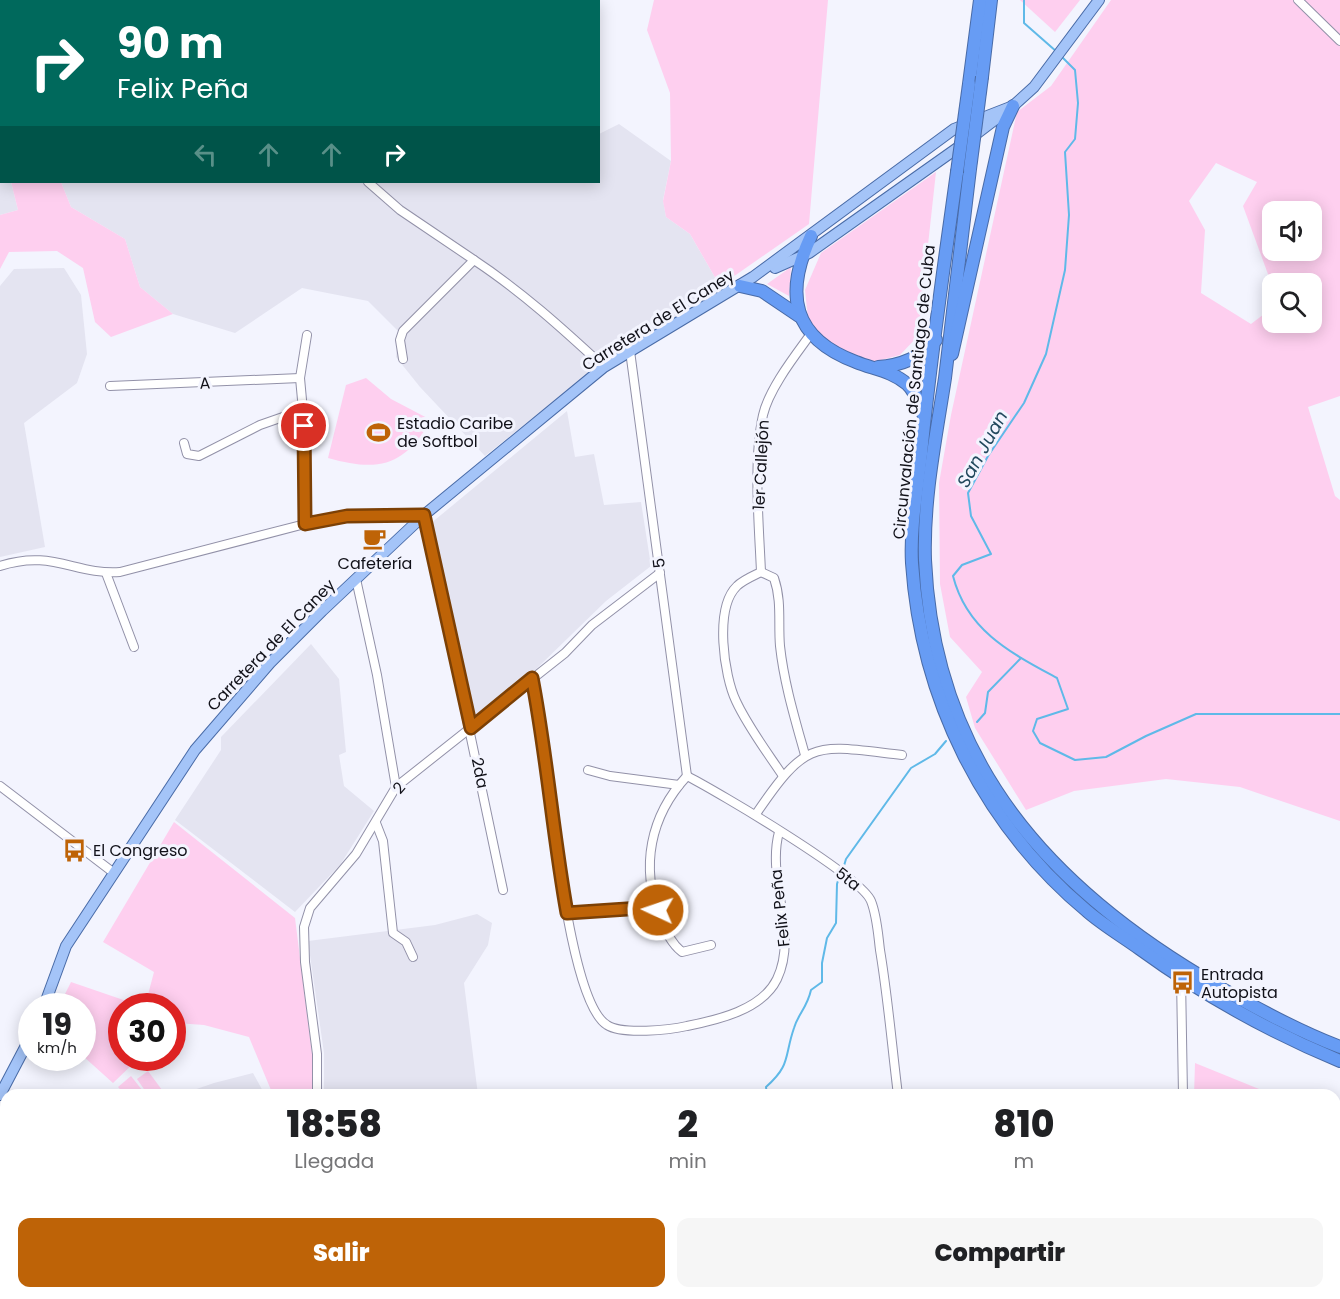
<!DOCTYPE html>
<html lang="es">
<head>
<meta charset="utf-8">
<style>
  :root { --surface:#fff; --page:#f6f6f6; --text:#202124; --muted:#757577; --accent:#be6307 }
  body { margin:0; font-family:Poppins,sans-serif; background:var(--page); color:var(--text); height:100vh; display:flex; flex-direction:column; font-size:22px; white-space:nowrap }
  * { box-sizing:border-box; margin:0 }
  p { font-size:20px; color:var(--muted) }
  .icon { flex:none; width:33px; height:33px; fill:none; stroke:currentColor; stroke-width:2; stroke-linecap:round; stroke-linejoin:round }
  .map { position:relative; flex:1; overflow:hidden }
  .panel { position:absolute; left:0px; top:1089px; width:1341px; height:210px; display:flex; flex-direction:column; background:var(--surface); border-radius:18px 18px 0 0; box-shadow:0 3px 15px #0003 }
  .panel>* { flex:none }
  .banner { position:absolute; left:0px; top:0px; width:600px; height:183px; box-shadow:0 3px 15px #0003; background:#00695c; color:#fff; overflow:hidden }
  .controls { position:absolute; left:1262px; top:201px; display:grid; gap:12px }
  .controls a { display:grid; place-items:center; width:60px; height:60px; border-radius:12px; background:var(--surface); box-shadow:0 3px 15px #0003; font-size:30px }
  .speed { position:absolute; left:18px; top:993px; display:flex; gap:12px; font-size:30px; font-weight:700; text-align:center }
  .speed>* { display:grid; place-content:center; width:78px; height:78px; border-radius:50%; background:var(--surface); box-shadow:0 3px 15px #0003; line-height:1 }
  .speed small { font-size:15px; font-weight:400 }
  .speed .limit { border:9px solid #d22; background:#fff; color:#111 }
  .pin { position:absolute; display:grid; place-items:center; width:51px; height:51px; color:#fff; margin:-26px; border:3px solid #fff; border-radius:50%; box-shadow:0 2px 6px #0007 }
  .me { position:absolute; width:66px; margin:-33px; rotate:273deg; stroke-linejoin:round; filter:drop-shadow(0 0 4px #0008) }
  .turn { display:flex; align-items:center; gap:21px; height:126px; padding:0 18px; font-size:27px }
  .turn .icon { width:78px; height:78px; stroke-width:2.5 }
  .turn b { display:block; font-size:42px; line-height:51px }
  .lanes { display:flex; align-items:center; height:57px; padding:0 18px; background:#0003; justify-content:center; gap:30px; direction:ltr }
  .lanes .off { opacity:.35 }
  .eta { display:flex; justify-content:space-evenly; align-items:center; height:102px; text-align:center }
  .eta b { font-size:36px; font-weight:800; line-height:42px }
  .primary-button { display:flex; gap:12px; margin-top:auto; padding:12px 18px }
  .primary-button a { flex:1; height:69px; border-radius:12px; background:var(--accent); color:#fff; font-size:24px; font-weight:800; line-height:69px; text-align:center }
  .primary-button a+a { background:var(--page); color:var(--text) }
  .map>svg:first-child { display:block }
</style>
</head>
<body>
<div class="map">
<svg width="1340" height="1299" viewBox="0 0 1340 1299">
  <rect width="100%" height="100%" fill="#f3f4fe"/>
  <g fill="#e4e4f1">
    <path d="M0 0H285L286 1 2 2V182H11L18 210 0 215Z"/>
    <path d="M619 124 671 161 663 200 666 217 690 234 720 286 673 318 614 353 485 456 420 387 396 357 398 331 368 301 302 288 235 333 173 314 140 287 125 239 71 207 61 182H598L599 134Z"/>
    <path d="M64 268 81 295 87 354 77 383 24 423 45 547 0 557V286L14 269Z"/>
    <path d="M567 411 575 457 594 454 604 505 641 502 651 566 606 601 530 675 473 721 430 524Z"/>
    <path d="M311 644 339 679 346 752 339 755 344 786 374 811 340 865 295 912 175 820 221 750V737Z"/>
    <path d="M477 914 492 923 488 945 464 983 478 1095H324V1053L308 941 435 925Z"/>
    <path d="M253 1073 265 1095H179L214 1083Z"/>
  </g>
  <g fill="#fecfef" fill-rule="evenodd">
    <path d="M654 0H828L809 224 720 286 690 234 666 217 663 201 671 161 670 93 647 30Z"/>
    <path d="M1020 0H1080L1055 32Z"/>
    <path d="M1111 0H1340V396L1308 407 1335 496 1340 500V821L1240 787 1166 779 1074 791 1026 810 975 728 966 697 982 672 950 637 940 584 939 483 951 415 1017 112 1051 86ZM1216 163 1257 182 1243 206 1272 285 1311 284V322H1272V308L1251 324 1201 293 1205 230 1189 201ZM1272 212H1311V250H1272Z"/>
    <path d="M936 172 918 336 900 355 874 362 851 357 824 339 808 319 805 290 821 253Z"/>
    <path d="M11 182H61L71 207 125 239 140 287 173 314 111 337 95 322 83 268 57 251 9 252 0 269V215L18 210Z"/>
    <path d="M791 267 789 296 767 284Z"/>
    <path d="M366 378 391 399 431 420C404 467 378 472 328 458L346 385Z"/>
    <path d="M174 822 295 918 312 1054V1095H273L249 1037 204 1025 176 1023 173 1025 172 1006H145L154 972 103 942Z"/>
    <path d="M71 982 141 1006H122V1058H139L113 1083 83 1056 82 1006H59Z"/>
    <path d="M1195 1063 1274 1095H1194Z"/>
    <path d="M148 1071 162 1090 156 1095H148L137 1079Z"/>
    <path d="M131 1076 146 1095H125L118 1087Z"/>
    <rect x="1242" y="1293" width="93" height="6"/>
  </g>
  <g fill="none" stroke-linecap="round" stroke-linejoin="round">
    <g stroke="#5fb9e8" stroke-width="2">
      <path d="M1024 0V23L1057 52"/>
      <path d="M1061 56 1075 70 1078 103 1075 139 1065 152 1069 215 1065 270 1046 354 1024 403 988 456 968 493 971 516 991 554 962 565 953 576C967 631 1011 653 1057 678L1068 709 1037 719 1033 731 1040 743 1075 760 1106 757 1146 736 1196 714H1340"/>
      <path d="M977 722 985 713 988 692 1021 658"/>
      <path d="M843 869 846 859 911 768 935 754 946 741"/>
      <path d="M767 1095 766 1087C791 1065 784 1057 794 1028 798 1014 807 1008 811 990L822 982V963L827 938 836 923 837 884 840 874"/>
      <path d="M642 1299 649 1293"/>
    </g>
    <defs>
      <g id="minor">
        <path d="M161 0 163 2"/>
        <path d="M1298 0 1340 41"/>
        <path d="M0 116H2"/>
        <path d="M368 182 400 210 474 260 403 331 400 340 403 359"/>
        <path d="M474 260C521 291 563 329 604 367"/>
        <path d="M630 351 687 776"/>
        <path d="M110 386 300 378"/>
        <path d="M184 443 187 454 199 456 260 425 303 410"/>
        <path d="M305 524 306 443 300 378 307 335"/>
        <path d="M0 566C52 549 75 575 120 572L305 524 347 516 424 515 503 890"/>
        <path d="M761 572C759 525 753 460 763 415 769 389 794 357 810 335"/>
        <path d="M761 572C753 576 743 580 737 586 714 608 724 676 736 701 748 727 767 752 783 776"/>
        <path d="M761 572 774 578C782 601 778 623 780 646 784 683 795 719 805 755"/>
        <path d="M106 573 134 647"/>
        <path d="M356 579 377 675 396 787"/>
        <path d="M532 678C536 702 542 726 545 750 551 797 569 1002 607 1025 622 1035 670 1030 687 1026 717 1020 762 1010 777 979 799 933 766 880 779 832"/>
        <path d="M588 770 610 776 679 785"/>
        <path d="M687 776C718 792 861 876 871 901 877 916 878 934 880 950 888 998 892 1047 898 1095"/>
        <path d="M687 776C650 816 640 867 660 917 666 931 670 942 682 952L711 945"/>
        <path d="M0 786 114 873"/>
        <path d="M756 814C808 737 815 745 902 755"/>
        <path d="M376 823 383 841 393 933 406 942 413 957"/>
        <path d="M567 913 657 907"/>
        <path d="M317 1095V1054L305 962 304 927 310 908 356 854 396 787 565 653 592 625 660 573"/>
        <path d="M1183 1095 1181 978 1184 976"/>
        <path d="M19 1293 42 1299"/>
        <path d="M437 1293 468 1299"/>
        <path d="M924 1293V1299"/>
        <path d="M1179 1293V1299"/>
        <path d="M1048 1297V1299"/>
        <path d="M1088 1298 1089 1299"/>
        <path d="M3 1299 6 1291"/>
        <path d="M50 1299 52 1293"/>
        <path d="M94 1299 96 1293"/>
        <path d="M122 1299 126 1293"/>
        <path d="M177 1299 179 1293"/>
        <path d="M206 1299 208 1293"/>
        <path d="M308 1299 312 1293"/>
        <path d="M389 1299 391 1293"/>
      </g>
      <g id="major">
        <path d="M775 268 809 253 963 144 1013 106 1034 87 1099 0"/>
        <path d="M44 1006 66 946 195 750 270 663 322 611 424 515 604 367 753 277 954 129 1013 106"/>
        <path d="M0 1095 32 1034"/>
      </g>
      <g id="highway">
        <path d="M982 77 991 0"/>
        <path d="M969 84 980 0"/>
        <path d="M970 169C962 238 954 308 945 378 936 437 923 499 925 560 934 763 1050 890 1219 987 1258 1009 1298 1031 1340 1047"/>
        <path d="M957 172C944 266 930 360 921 454 917 490 910 528 912 563 921 698 983 824 1087 911 1103 925 1122 936 1140 949 1202 994 1270 1032 1340 1061"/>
        <path d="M811 236C784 294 792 338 856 362 873 369 892 371 907 384 916 392 919 405 924 416"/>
        <path d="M740 286 762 291 799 316"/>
        <path d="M952 354 1003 127 1013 106"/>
        <path d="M878 367C900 366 922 357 936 340"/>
      </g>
    </defs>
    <use href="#minor" stroke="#9291a8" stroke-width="10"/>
    <use href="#major" stroke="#496ba7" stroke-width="12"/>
    <use href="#highway" stroke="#496ba7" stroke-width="14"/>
    <use href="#minor" stroke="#fff" stroke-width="8"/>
    <use href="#major" stroke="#a4c4f8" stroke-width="10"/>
    <use href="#highway" stroke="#679cf4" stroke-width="12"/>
    <defs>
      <g id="highway-bridge">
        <path d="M970 169 982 77"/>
        <path d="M957 172 969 84"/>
      </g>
    </defs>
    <use href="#highway-bridge" stroke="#496ba7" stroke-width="14" stroke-linecap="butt"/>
    <use href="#highway-bridge" stroke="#679cf4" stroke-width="12"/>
  </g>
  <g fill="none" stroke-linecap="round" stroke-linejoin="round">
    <defs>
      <path id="route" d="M304 426 305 524 347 516 424 515 471 728 532 678C547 756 553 835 567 913L657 907 658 910"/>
    </defs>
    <use href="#route" stroke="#7c4005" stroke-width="15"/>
    <use href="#route" stroke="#be6307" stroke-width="10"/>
  </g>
  <defs>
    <symbol id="stadium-bare" viewBox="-9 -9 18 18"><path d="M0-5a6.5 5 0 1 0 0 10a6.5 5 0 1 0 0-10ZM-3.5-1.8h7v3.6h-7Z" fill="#be6307" stroke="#f3f4fe" stroke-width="2.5" paint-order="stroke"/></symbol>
    <symbol id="cafe-bare" viewBox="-9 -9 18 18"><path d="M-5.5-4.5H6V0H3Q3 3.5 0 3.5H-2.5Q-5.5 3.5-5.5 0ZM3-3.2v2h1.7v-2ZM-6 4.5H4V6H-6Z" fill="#be6307" stroke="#f3f4fe" stroke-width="2.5" paint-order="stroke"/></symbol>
    <symbol id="bus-bare" viewBox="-9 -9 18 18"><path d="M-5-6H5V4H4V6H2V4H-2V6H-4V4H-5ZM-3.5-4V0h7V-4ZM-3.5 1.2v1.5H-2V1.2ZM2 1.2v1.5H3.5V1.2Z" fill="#be6307" stroke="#f3f4fe" stroke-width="2.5" paint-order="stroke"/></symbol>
  </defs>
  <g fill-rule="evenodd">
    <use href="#stadium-bare" x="362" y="416" width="33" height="33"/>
    <use href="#cafe-bare" x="358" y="522" width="33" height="33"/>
    <use href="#bus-bare" x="58" y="834" width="33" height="33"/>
    <use href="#bus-bare" x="1166" y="966" width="33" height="33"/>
  </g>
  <g text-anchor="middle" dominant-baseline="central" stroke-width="6" stroke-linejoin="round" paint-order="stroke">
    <g font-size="16" fill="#111119" stroke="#f3f4fe">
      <text transform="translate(658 320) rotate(-32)">Carretera de El Caney</text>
      <text transform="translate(205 383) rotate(-2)">A</text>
      <text transform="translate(914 392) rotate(-84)">Circunvalación de Santiago de Cuba</text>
      <text transform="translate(761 465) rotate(-87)">1er Callejón</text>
      <text transform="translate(659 563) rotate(-96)">5</text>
      <text transform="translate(271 645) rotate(-46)">Carretera de El Caney</text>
      <text transform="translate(480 773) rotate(78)">2da</text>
      <text transform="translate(399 788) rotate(-50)">2</text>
      <text transform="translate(848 879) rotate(39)">5ta</text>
      <text transform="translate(780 908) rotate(-96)">Felix Peña</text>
    </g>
    <g font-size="16" fill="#111119" stroke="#f3f4fe" text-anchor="start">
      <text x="397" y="423">Estadio Caribe<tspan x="397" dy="18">de Softbol</tspan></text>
      <text x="375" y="563" text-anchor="middle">Cafetería</text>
      <text x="93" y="850">El Congreso</text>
      <text x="1201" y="974">Entrada<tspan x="1201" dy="18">Autopista</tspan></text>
    </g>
    <g font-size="18" font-style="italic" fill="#22485d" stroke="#f3f4fe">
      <text transform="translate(982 449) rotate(-61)">San Juan</text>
    </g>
  </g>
</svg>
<div class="controls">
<a><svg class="icon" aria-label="sound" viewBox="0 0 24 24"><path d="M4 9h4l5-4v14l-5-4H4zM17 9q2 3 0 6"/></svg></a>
<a><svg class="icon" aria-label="search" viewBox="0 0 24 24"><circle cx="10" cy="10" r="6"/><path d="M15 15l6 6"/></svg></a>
</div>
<div class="speed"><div>19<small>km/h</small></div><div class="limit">30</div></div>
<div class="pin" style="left:304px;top:426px;background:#d93025"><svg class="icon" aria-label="arrive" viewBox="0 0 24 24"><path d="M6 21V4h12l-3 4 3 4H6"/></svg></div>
<svg class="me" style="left:658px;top:910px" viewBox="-20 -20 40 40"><circle r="17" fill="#be6307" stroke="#fff" stroke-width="3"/><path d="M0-11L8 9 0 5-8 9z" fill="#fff"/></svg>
<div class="banner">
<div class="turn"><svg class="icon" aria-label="right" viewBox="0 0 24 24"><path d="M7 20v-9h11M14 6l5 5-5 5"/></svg><div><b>90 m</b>Felix Peña</div></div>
<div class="lanes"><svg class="icon off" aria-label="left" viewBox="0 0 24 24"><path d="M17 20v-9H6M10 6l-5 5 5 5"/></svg><svg class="icon off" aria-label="ahead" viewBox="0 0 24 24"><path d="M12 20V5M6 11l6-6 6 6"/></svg><svg class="icon off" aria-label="ahead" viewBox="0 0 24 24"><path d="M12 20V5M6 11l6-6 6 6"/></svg><svg class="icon" aria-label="right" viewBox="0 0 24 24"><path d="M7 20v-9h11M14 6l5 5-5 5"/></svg></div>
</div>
<section class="panel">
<div class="eta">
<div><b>18:58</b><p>Llegada</p></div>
<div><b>2</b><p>min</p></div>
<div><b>810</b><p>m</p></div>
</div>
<div class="primary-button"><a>Salir</a><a>Compartir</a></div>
</section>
</div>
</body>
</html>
